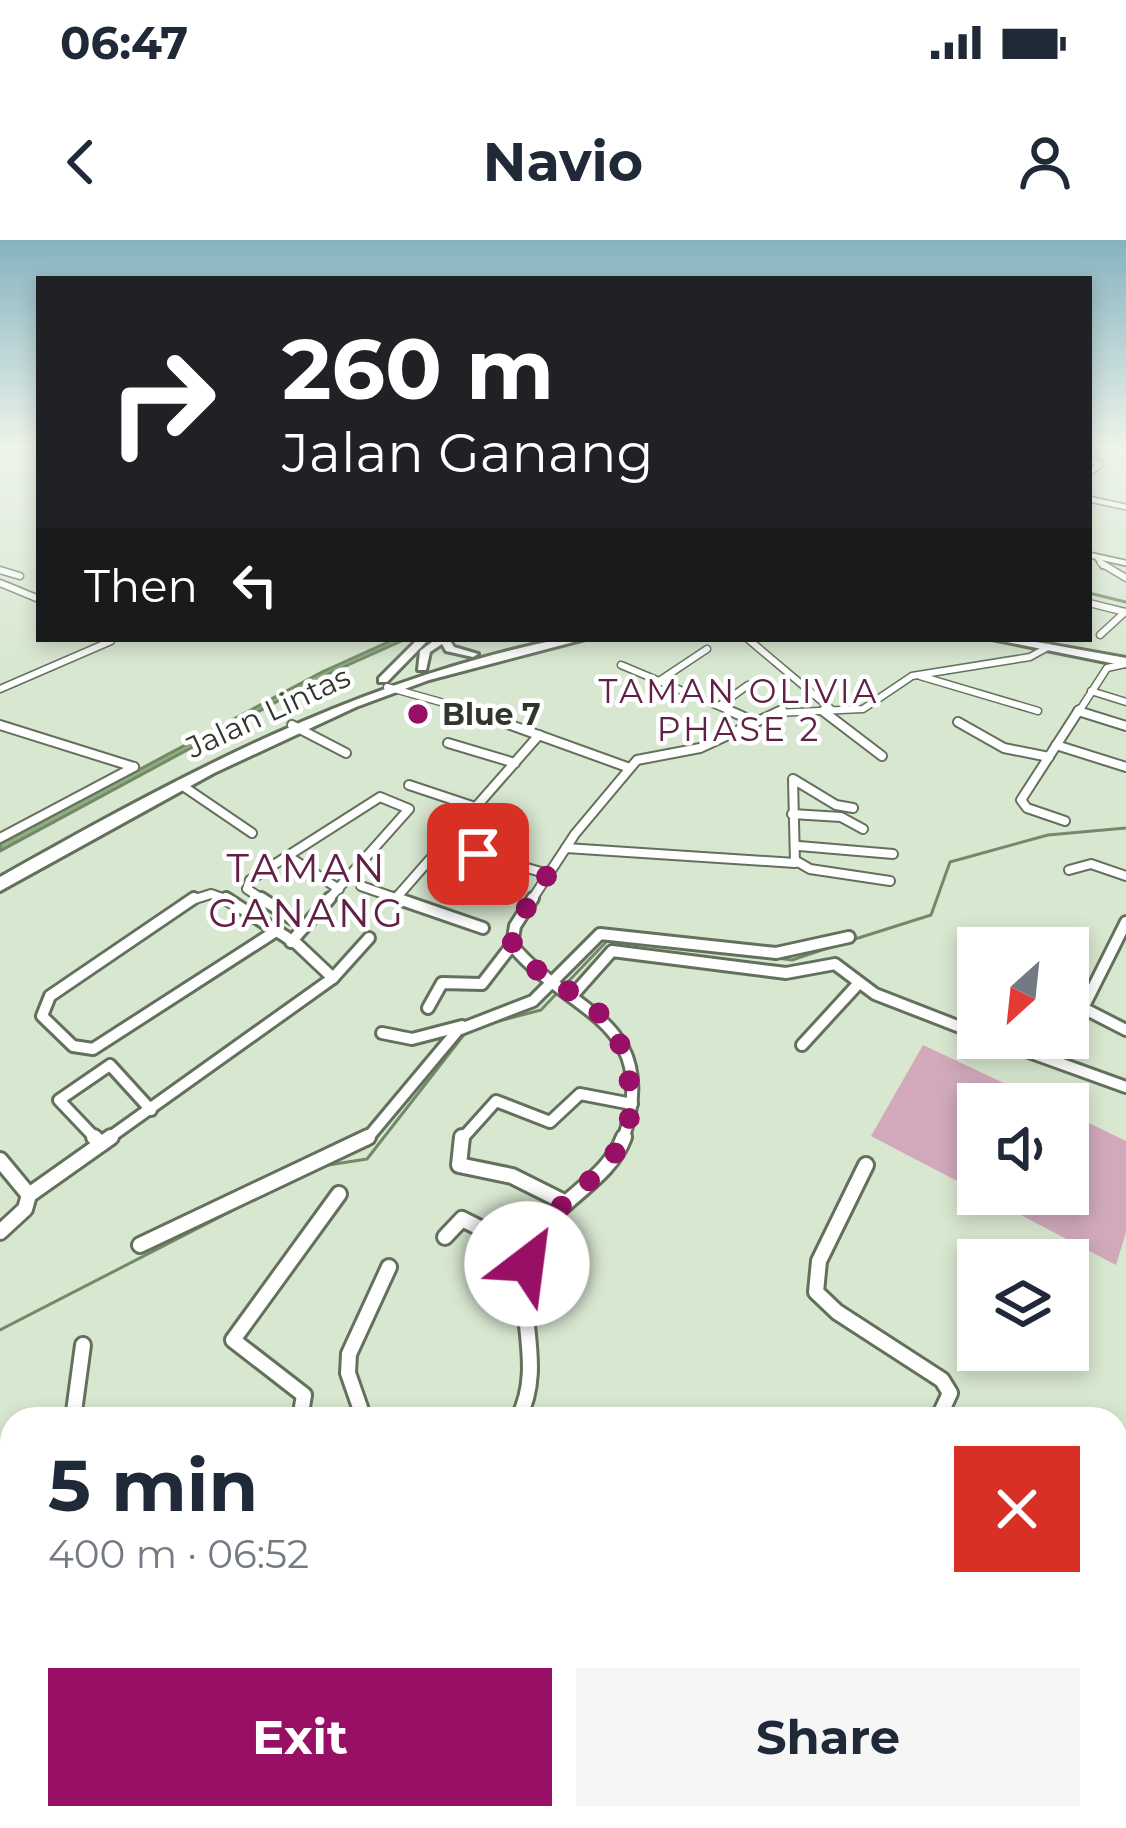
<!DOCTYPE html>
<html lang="en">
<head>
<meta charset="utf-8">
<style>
  :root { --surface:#fff; --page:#f6f6f7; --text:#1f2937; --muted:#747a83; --accent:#971065 }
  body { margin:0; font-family:Montserrat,sans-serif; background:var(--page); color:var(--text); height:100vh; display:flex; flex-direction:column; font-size:45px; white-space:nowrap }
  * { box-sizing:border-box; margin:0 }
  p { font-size:39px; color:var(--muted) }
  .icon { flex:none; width:66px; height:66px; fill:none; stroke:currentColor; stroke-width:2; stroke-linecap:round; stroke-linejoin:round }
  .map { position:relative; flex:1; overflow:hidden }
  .panel { position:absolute; left:0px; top:1167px; width:1128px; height:423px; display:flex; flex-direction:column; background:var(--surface); border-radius:36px 36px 0 0; box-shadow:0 6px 18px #0003 }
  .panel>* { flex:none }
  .hud { position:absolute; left:36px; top:36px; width:1056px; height:366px; border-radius:0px; box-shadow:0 6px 18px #0003; background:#202124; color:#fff; overflow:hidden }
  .needle { width:78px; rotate:207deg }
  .controls { position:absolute; left:957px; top:687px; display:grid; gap:24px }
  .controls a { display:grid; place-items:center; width:132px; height:132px; border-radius:0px; background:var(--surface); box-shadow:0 6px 18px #0003; font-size:60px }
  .pin { position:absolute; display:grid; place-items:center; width:102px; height:102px; color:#fff; margin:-51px; border-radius:24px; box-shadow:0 6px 18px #0006 }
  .me { position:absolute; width:132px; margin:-66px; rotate:30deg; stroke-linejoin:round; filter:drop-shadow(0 0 9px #0008) }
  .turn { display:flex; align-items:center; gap:42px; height:252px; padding:0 48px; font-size:54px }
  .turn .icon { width:156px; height:156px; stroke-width:2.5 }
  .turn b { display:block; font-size:84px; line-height:102px }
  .then { display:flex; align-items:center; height:114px; padding:0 48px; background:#0003; gap:24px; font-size:45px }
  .round { display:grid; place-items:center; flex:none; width:126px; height:126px; border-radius:0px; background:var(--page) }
  .head { display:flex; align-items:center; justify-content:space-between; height:204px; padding:0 48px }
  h1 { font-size:72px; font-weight:700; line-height:90px }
  .primary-button { display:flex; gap:24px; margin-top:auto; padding:24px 48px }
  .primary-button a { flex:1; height:138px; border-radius:0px; background:var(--accent); color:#fff; font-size:48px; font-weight:700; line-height:138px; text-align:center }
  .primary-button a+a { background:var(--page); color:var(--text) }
  .status { display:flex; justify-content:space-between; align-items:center; height:84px; padding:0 60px; background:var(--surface); direction:ltr }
  .status svg { height:33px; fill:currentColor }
  header { display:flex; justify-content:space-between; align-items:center; height:156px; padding:0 48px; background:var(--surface); font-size:54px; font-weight:700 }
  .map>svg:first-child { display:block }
</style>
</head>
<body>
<div class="status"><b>06:47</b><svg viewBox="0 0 49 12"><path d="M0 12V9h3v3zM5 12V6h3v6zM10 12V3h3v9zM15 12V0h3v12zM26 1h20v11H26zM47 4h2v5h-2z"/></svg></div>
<header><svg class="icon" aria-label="back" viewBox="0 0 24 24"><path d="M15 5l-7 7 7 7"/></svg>Navio<svg class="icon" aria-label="person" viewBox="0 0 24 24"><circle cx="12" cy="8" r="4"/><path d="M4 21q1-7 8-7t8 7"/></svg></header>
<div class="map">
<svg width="1126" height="1588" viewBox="0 0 1126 1588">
  <rect width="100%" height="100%" fill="#d8e7d0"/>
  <g fill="#d1a9bb">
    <path d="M923 805 1048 864H978V952L871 896Z"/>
    <path d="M1068 873 1126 901V992L1116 1025 981 954H1068Z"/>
  </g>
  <path fill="#90ae81" stroke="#738a68" stroke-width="3" d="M395 399H406L328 434 0 611V604L322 432Z"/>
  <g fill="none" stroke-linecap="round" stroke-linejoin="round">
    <g stroke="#738a68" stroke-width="3">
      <path d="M1089 353 1126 362"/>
      <path d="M852 700 931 675 950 622 1048 595 1126 588"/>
      <path d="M777 718 792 720 843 703"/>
      <path d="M564 746 607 701"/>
      <path d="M480 786 541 770 557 753"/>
      <path d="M322 926 367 919 466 792"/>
      <path d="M0 1090 276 948"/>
    </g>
    <defs>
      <g id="street-far5">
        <path d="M1089 221 1101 224 1089 233"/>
        <path d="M1089 259 1126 267"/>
        <path d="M1089 315 1126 323"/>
        <path d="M1097 317 1103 326"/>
      </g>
      <g id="street-far4">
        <path d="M1101 323 1126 338"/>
        <path d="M0 330 20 336"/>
        <path d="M0 343 39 359"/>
        <path d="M1089 363 1125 372"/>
        <path d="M1100 395 1125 372"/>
        <path d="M748 399 831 469"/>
        <path d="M621 425 735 473"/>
        <path d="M920 436 1038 471"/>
        <path d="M659 441 707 409"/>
        <path d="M387 447 480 473"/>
        <path d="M0 449 111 401"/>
        <path d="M1091 451 1126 462"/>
        <path d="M719 466 748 445"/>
        <path d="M1078 471 1085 473"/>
        <path d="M775 473 863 469 912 436 1030 417 1048 407"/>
        <path d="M1078 473 1107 428 1126 424"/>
      </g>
      <g id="street-far3">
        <path d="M469 470 627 527"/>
        <path d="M728 470 753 481"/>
        <path d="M823 471 882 516"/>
        <path d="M1078 471 1126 486"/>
        <path d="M958 482 1004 508 1049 517"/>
        <path d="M0 485 134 527"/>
        <path d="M292 485 346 513"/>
        <path d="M448 503 515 523"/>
        <path d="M1056 505 1126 527"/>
        <path d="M180 544 252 593"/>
        <path d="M409 545 475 567"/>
        <path d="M792 574 841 577 863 589"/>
        <path d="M1065 581 1027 568 1021 560 1079 470"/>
        <path d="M0 598 134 527"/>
        <path d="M443 604 548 634"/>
        <path d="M799 606 893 614"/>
        <path d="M566 608 795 623 793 539 836 565 853 568"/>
        <path d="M288 616 339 649"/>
        <path d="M798 622 810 629 890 641"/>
        <path d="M1069 630 1091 624 1126 636"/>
        <path d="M361 646 404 661"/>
        <path d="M396 658 539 495"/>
        <path d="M189 661 211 654 231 661"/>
        <path d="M265 661 247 649 250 640 380 557 409 569 327 661"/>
        <path d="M531 661 575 594 637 520 700 508 782 470"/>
      </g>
      <g id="street-far2">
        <path d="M194 658 50 756 42 776 73 806 93 809 276 691"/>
        <path d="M261 658 293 679"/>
        <path d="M396 658 483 688"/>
        <path d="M533 658 515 686 512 705C568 774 663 778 623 900"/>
        <path d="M1126 682 1083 768 1126 790"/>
        <path d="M291 702 330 658"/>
        <path d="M333 738 369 698"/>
        <path d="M572 756 612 711 786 733 835 724 875 754 978 794"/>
        <path d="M428 768 442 743 482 744 512 705"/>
        <path d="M382 793 412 799 462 786"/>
        <path d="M990 798 1126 847"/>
        <path d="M802 805 858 744"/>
        <path d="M97 900 59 860 110 825 151 870"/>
        <path d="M106 900 333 738 297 704 226 658"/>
        <path d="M366 900 458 790 533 761 600 694 776 713 849 697"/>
        <path d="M461 900 496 861 550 882 580 854 632 864"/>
      </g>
      <g id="street-far1">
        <path d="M94 897 101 904"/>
        <path d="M462 897 459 925 512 936 566 963"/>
        <path d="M0 920 29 955"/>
        <path d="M866 925 819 1021 816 1052 837 1072 942 1140 950 1153 938 1179"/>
        <path d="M29 955 111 897"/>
        <path d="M0 992 25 969 29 955"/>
        <path d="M445 997 462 979 530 1013"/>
        <path d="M140 1005 368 897"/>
        <path d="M73 1179 83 1105"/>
        <path d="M300 1179 304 1155 233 1100 339 954"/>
        <path d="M364 1179 348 1133 349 1114 389 1027"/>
        <path d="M518 1179C547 1123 512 1069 530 1012 547 961 606 946 624 897"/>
      </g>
      <g id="street">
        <path d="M0 1372 12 1367"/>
        <path d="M729 1588 733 1578"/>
      </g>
      <g id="secondary">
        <path d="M418 399H429L387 442H379V438Z"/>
        <path d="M436 399H449L454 407 478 414 473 417 446 411 442 404 430 412 426 430H418L420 411Z"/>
      </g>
      <g id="highway">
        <path d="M560 399H585L429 440 356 467 214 533 0 651V637C181 535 355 441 560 399Z"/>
        <path d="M992 399H1020L1126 418V426Z"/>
      </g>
    </defs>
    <use href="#street-far5" stroke="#63715c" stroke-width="8"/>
    <use href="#street-far4" stroke="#63715c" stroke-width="9"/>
    <use href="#street-far3" stroke="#63715c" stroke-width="12"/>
    <use href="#street-far2" stroke="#63715c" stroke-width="16"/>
    <use href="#street-far1" stroke="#63715c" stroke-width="20"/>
    <use href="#street" stroke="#63715c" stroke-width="22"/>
    <use href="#secondary" stroke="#63715c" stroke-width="6"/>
    <use href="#highway" stroke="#63715c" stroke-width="6"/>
    <use href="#street-far5" stroke="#fff" stroke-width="4.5"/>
    <use href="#street-far4" stroke="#fff" stroke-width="6"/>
    <use href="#street-far3" stroke="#fff" stroke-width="8"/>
    <use href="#street-far2" stroke="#fff" stroke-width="10"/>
    <use href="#street-far1" stroke="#fff" stroke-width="14"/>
    <use href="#street" stroke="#fff" stroke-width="16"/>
    <use href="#secondary" fill="#fff" fill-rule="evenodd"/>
    <use href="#highway" fill="#fff" fill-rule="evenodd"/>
  </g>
  <linearGradient id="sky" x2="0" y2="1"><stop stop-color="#85b2bf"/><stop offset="0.48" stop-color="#edf4ea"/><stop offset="1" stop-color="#edf4ea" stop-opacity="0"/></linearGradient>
  <rect width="1126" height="430" fill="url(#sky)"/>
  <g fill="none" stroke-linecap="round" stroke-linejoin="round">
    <path stroke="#971065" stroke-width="21" stroke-dasharray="0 37.8" d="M478 614 548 634 515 686 512 705C536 741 587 752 611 787 623 805 628 828 630 848 640 942 543 946 527 1024"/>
  </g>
  <circle fill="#971065" stroke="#fff" stroke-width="4.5" cx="418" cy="474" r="12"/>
  <g text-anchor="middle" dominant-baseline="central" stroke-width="9" stroke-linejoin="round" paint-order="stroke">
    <g font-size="30" fill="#30362d" stroke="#fff">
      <text transform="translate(268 472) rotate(-25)">Jalan Lintas</text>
    </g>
    <g font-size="30" font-weight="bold" fill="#30362d" stroke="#fff" text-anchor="start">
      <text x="442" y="474">Blue 7</text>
    </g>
    <g font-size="33" letter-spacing="3" fill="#602144" stroke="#fff">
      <text x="739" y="451">TAMAN OLIVIA<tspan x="739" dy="38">PHASE 2</tspan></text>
    </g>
    <g font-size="39" letter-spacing="3" fill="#602144" stroke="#fff">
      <text x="307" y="628">TAMAN<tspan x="307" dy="45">GANANG</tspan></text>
    </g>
  </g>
</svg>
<div class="controls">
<a><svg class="needle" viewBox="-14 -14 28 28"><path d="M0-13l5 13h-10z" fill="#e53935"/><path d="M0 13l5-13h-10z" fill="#747a83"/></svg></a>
<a><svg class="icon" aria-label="sound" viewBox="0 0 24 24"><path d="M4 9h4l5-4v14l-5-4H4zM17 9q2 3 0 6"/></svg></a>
<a><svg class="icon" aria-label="layers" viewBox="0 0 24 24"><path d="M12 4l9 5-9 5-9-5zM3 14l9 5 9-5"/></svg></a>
</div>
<div class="pin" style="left:478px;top:614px;background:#d93025"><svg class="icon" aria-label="arrive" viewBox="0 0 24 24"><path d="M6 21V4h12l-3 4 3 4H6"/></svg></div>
<svg class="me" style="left:527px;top:1024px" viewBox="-20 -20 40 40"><circle r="19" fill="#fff"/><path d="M0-13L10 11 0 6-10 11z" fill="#971065"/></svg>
<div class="hud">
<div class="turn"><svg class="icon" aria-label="right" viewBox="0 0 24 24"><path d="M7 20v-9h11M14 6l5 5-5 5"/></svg><div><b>260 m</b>Jalan Ganang</div></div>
<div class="then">Then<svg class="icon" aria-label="left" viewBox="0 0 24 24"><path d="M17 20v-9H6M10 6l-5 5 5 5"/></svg></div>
</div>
<section class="panel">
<div class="head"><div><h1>5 min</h1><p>400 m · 06:52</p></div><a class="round" style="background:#d93025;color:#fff"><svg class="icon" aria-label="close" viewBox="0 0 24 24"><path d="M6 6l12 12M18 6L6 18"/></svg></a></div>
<div class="primary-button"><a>Exit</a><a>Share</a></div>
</section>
</div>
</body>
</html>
